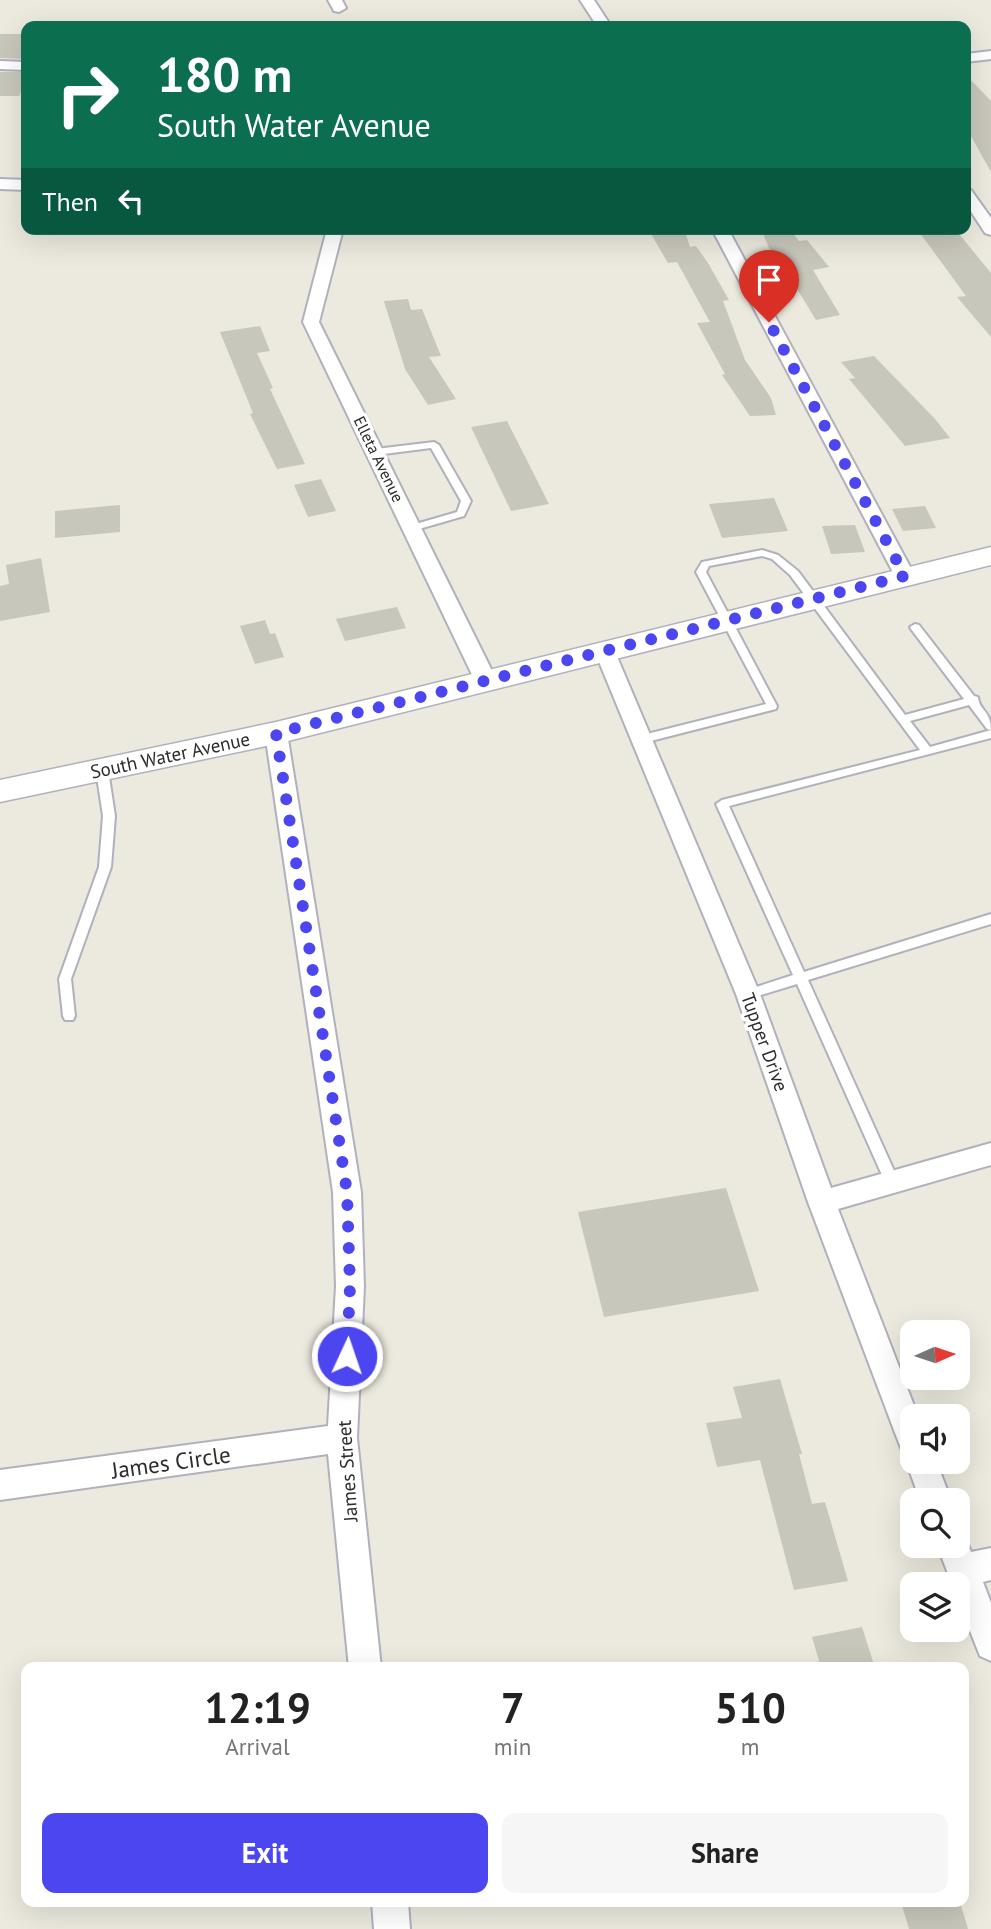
<!DOCTYPE html>
<html lang="en">
<head>
<meta charset="utf-8">
<style>
  :root { --surface:#fff; --page:#f6f6f6; --text:#222; --muted:#767676; --accent:#4c46f1 }
  body { margin:0; font-family:"PT Sans",sans-serif; background:var(--page); color:var(--text); height:100vh; display:flex; flex-direction:column; font-size:26px; white-space:nowrap }
  * { box-sizing:border-box; margin:0 }
  p { font-size:23px; color:var(--muted) }
  .icon { flex:none; width:38px; height:38px; fill:none; stroke:currentColor; stroke-width:2; stroke-linecap:round; stroke-linejoin:round }
  .map { position:relative; flex:1; overflow:hidden }
  .panel { position:absolute; left:21px; top:1662px; width:948px; height:245px; display:flex; flex-direction:column; background:var(--surface); border-radius:14px; box-shadow:0 7px 28px #0002 }
  .panel>* { flex:none }
  .guide { position:absolute; left:21px; top:21px; width:950px; height:214px; border-radius:14px; box-shadow:0 7px 28px #0002; background:#0b6e4f; color:#fff; overflow:hidden }
  .needle { width:46px; rotate:87deg }
  .fabs { position:absolute; left:900px; top:1320px; display:grid; gap:14px }
  .fabs a { display:grid; place-items:center; width:70px; height:70px; border-radius:14px; background:var(--surface); box-shadow:0 7px 28px #0002; font-size:35px }
  .pin { position:absolute; display:grid; place-items:center; width:60px; height:60px; color:#fff; margin:-72px -30px; border-radius:50% 50% 50% 0; rotate:-45deg; box-shadow:0 0 7px #0007 }
  .pin .icon { rotate:45deg }
  .me { position:absolute; width:77px; margin:-38px; rotate:3deg; stroke-linejoin:round; filter:drop-shadow(0 0 5px #0008) }
  .turn { display:flex; align-items:center; gap:24px; height:147px; padding:0 21px; font-size:32px }
  .turn .icon { width:91px; height:91px; stroke-width:2.5 }
  .turn b { display:block; font-size:49px; line-height:60px }
  .then { display:flex; align-items:center; height:66px; padding:0 21px; background:#0003; gap:14px; font-size:26px }
  .eta { display:flex; justify-content:space-evenly; align-items:center; height:119px; text-align:center }
  .eta b { font-size:42px; font-weight:700; line-height:49px }
  .cta { display:flex; gap:14px; margin-top:auto; padding:14px 21px }
  .cta a { flex:1; height:80px; border-radius:14px; background:var(--accent); color:#fff; font-size:28px; font-weight:700; line-height:80px; text-align:center }
  .cta a+a { background:var(--page); color:var(--text) }
  .map>svg:first-child { display:block }
</style>
</head>
<body>
<div class="map">
<svg width="991" height="1929" viewBox="0 0 991 1929">
  <rect width="100%" height="100%" fill="#ece9de"/>
  <g fill="#c8c7bc">
    <path d="M0 34H26V59L0 58Z"/>
    <path d="M0 72H26V82L19 96H0Z"/>
    <path d="M966 75 991 101V172L966 127Z"/>
    <path d="M648 229H684L690 247 696 246 708 263 729 300 723 301 745 360 771 398 776 415 750 416 722 375 725 374 697 323 710 322 677 262 668 263Z"/>
    <path d="M761 229H790L799 241 807 240 829 267 813 270 840 315 816 320 778 258 769 248Z"/>
    <path d="M955 229 991 273V337L957 297 966 296 920 233Z"/>
    <path d="M408 299 411 310 422 309 441 356 429 357 456 399 428 405 405 369 384 301Z"/>
    <path d="M260 326 270 351 257 353 273 388 270 389 305 464 277 469 250 414 253 413 220 332Z"/>
    <path d="M874 356 935 419 950 438 905 446 849 379 855 378 841 362Z"/>
    <path d="M507 421 549 504 511 511 471 427Z"/>
    <path d="M321 479 336 511 308 517 294 485Z"/>
    <path d="M774 498 788 531 722 538 709 504Z"/>
    <path d="M120 505V532L55 538V511Z"/>
    <path d="M925 506 936 528 903 531 892 509Z"/>
    <path d="M855 525 865 552 831 554 822 526Z"/>
    <path d="M41 558 50 612 0 621V586L9 584 6 565Z"/>
    <path d="M397 607 406 628 345 641 336 619Z"/>
    <path d="M265 620 270 634 275 633 284 657 255 664 240 626Z"/>
    <path d="M726 1188 759 1291 604 1317 578 1212Z"/>
    <path d="M780 1379 802 1454H799L812 1504 825 1502 848 1581 794 1590 760 1460 717 1467 706 1423 742 1418 733 1387Z"/>
    <path d="M862 1627 875 1668H821L812 1637Z"/>
    <path d="M901 1902H960L968 1929H909Z"/>
  </g>
  <g fill="none" stroke-linecap="round" stroke-linejoin="round">
    <defs>
      <g id="lane">
        <path d="M430 24H451L454 26H427Z"/>
        <path d="M434 442 439 445 471 501 464 516 412 531 409 530V526L457 512 461 501 431 448 376 455 371 452 376 449Z"/>
        <path d="M762 550 778 555 798 571 905 715 964 699 911 629 910 627 915 624 919 625 974 696 978 697C979 711 991 710 991 730L987 729 969 705 910 721 930 747 991 730V738L729 806 804 972 991 914V924L808 980 900 1184 898 1188 893 1190 888 1188 886 1184 797 984 748 999 744 997 742 994 744 991 793 975 716 804 722 800 920 750 790 575 772 559 762 556 709 566 706 572 777 706 776 709 643 743 638 739 643 735 766 704 696 572 702 562Z"/>
        <path d="M102 766 108 770 115 816 111 867 71 979 75 1016 73 1020H65L63 1016 59 979 99 867 103 816 96 770Z"/>
      </g>
      <g id="street">
        <path d="M328 0H342L346 8 339 12 334 11Z"/>
        <path d="M580 0H594L611 26H597Z"/>
        <path d="M991 51V59L966 62V54Z"/>
        <path d="M0 61 26 62V70L0 69Z"/>
        <path d="M0 179 26 180V190L0 189Z"/>
        <path d="M966 188 971 190 991 218V235L985 233 966 204Z"/>
        <path d="M327 229H343L319 322 498 683 494 688H480L476 683 303 322Z"/>
        <path d="M712 229H728L915 576 912 580H898L895 576Z"/>
        <path d="M605 645 612 647 615 652 760 994 831 1188 991 1143V1165L838 1209 918 1416H912V1461H936L951 1500H920L906 1461 910 1452 901 1448 897 1438 808 1202 736 994 595 652 598 647Z"/>
        <path d="M276 725 284 728 287 733 361 1192 364 1286 357 1438 381 1668H349L328 1454 0 1500V1470L328 1426 336 1286 333 1192 265 733 268 728Z"/>
        <path d="M957 1531 964 1534 971 1552 991 1548V1580L983 1582 991 1603V1661L980 1656 957 1598V1584H952L937 1545H957Z"/>
        <path d="M372 1902H408L410 1929H374Z"/>
      </g>
      <path id="secondary" d="M991 547V565L276 744 0 802V780L276 722Z"/>
    </defs>
    <use href="#lane" stroke="#b1b1be" stroke-width="4"/>
    <use href="#street" stroke="#b1b1be" stroke-width="4"/>
    <use href="#secondary" stroke="#b1b1be" stroke-width="3"/>
    <use href="#lane" fill="#fff" fill-rule="evenodd"/>
    <use href="#street" fill="#fff" fill-rule="evenodd"/>
    <use href="#secondary" fill="#fff" fill-rule="evenodd"/>
  </g>
  <g fill="none" stroke-linecap="round" stroke-linejoin="round">
    <path stroke="#4c46f1" stroke-width="12" stroke-dasharray="0 21.6" d="M347 1356 350 1286 347 1192 276 733 905 576 769 322"/>
  </g>
  <g text-anchor="middle" dominant-baseline="central" stroke-width="7" stroke-linejoin="round" paint-order="stroke">
    <g font-size="16" fill="#2b2b2b" stroke="#fff">
      <text transform="translate(379 459) rotate(64)">Elleta Avenue</text>
    </g>
    <g font-size="19" fill="#2b2b2b" stroke="#fff">
      <text transform="translate(170 755) rotate(-12)">South Water Avenue</text>
      <text transform="translate(765 1042) rotate(70)">Tupper Drive</text>
      <text transform="translate(347 1471) rotate(-94)">James Street</text>
    </g>
    <g font-size="23" fill="#2b2b2b" stroke="#fff">
      <text transform="translate(171 1462) rotate(-8)">James Circle</text>
    </g>
  </g>
</svg>
<div class="fabs">
<a><svg class="needle" viewBox="-14 -14 28 28"><path d="M0-13l5 13h-10z" fill="#e53935"/><path d="M0 13l5-13h-10z" fill="#767676"/></svg></a>
<a><svg class="icon" aria-label="sound" viewBox="0 0 24 24"><path d="M4 9h4l5-4v14l-5-4H4zM17 9q2 3 0 6"/></svg></a>
<a><svg class="icon" aria-label="search" viewBox="0 0 24 24"><circle cx="10" cy="10" r="6"/><path d="M15 15l6 6"/></svg></a>
<a><svg class="icon" aria-label="layers" viewBox="0 0 24 24"><path d="M12 4l9 5-9 5-9-5zM3 14l9 5 9-5"/></svg></a>
</div>
<div class="pin" style="left:769px;top:322px;background:#d93025"><svg class="icon" aria-label="arrive" viewBox="0 0 24 24"><path d="M6 21V4h12l-3 4 3 4H6"/></svg></div>
<svg class="me" style="left:347px;top:1356px" viewBox="-20 -20 40 40"><circle r="17" fill="#4c46f1" stroke="#fff" stroke-width="3"/><path d="M0-11L8 9 0 5-8 9z" fill="#fff"/></svg>
<div class="guide">
<div class="turn"><svg class="icon" aria-label="right" viewBox="0 0 24 24"><path d="M7 20v-9h11M14 6l5 5-5 5"/></svg><div><b>180 m</b>South Water Avenue</div></div>
<div class="then">Then<svg class="icon" aria-label="left" viewBox="0 0 24 24"><path d="M17 20v-9H6M10 6l-5 5 5 5"/></svg></div>
</div>
<section class="panel">
<div class="eta">
<div><b>12:19</b><p>Arrival</p></div>
<div><b>7</b><p>min</p></div>
<div><b>510</b><p>m</p></div>
</div>
<div class="cta"><a>Exit</a><a>Share</a></div>
</section>
</div>
</body>
</html>
